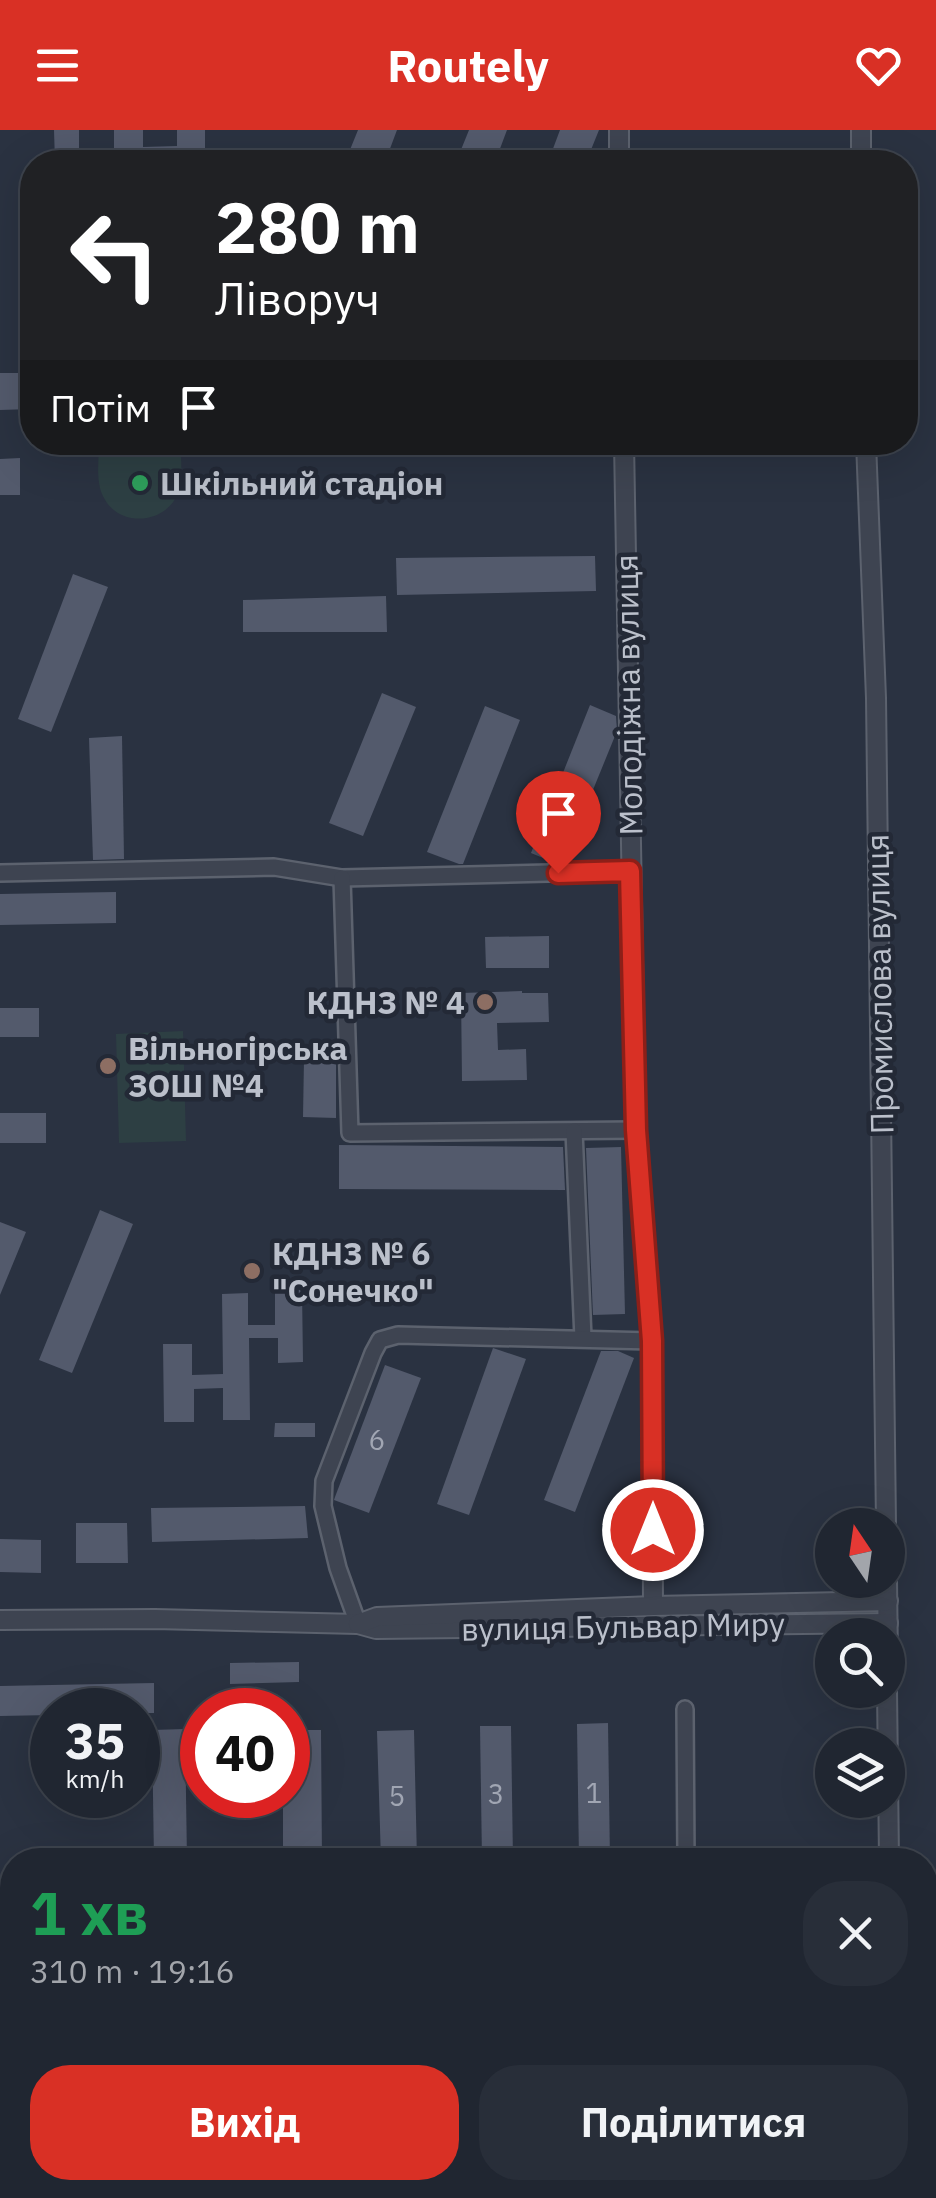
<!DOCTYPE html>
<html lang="uk">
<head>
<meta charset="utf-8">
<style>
  :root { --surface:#202631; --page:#282e39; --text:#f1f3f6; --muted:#a2a5ab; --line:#3d434d; --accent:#d93025 }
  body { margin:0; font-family:"IBM Plex Sans",sans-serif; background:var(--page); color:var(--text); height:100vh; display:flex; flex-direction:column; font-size:38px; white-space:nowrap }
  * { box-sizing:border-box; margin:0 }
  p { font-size:32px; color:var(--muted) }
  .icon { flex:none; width:55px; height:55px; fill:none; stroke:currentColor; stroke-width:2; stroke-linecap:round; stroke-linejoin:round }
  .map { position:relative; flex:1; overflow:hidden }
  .panel { position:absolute; left:0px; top:1718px; width:938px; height:352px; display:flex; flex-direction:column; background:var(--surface); border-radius:40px 40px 0 0; box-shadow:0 10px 40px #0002,0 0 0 2px var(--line) }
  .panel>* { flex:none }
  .hud { position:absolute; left:20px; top:20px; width:898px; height:305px; border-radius:40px; box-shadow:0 10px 40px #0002,0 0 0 2px var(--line); background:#202124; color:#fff; overflow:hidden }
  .needle { width:65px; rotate:347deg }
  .buttons { position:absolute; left:815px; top:1378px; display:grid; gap:20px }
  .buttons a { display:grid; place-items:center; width:90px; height:90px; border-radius:50%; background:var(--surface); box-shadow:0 10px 40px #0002,0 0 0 2px var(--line); font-size:50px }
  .speed { position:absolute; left:30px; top:1558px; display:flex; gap:20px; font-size:50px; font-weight:700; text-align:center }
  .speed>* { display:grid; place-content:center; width:130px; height:130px; border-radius:50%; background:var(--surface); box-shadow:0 10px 40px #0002,0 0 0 2px var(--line); line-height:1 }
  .speed small { font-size:25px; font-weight:400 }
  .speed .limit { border:15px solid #d22; background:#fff; color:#111 }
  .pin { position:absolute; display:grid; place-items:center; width:85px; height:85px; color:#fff; margin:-102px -42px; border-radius:50% 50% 50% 0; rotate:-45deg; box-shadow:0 0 10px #0007 }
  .pin .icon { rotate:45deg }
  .me { position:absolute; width:110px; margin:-55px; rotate:0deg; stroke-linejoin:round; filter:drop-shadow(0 0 8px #0008) }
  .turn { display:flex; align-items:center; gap:35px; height:210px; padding:0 30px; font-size:45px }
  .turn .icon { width:130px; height:130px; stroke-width:2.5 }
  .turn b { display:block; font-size:70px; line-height:85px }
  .then { display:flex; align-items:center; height:95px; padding:0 30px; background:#0003; gap:20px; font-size:38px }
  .round { display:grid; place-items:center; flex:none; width:105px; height:105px; border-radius:40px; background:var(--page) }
  .summary { display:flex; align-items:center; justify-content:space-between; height:170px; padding:0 30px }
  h1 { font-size:60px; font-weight:700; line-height:75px; color:#1e9e55 }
  .button { display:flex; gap:20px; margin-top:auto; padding:20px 30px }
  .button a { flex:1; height:115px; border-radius:40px; background:var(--accent); color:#fff; font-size:40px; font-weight:700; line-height:115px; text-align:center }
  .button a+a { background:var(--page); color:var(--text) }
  header { display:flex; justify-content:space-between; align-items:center; height:130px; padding:0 30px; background:var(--accent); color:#fff; font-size:45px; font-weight:700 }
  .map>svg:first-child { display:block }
</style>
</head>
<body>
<header><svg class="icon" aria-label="menu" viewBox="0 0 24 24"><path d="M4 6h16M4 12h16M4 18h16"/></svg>Routely<svg class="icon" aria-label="heart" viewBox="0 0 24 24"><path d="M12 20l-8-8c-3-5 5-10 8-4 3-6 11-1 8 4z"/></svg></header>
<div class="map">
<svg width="936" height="2068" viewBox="0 0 936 2068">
  <rect width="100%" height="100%" fill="#2a3241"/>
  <g fill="#2d3f43">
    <path d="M99 313H180C181 328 183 345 179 360 169 394 120 399 104 368 95 352 99 330 99 313Z"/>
    <path d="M183 901 186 1011 119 1013 116 904Z"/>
  </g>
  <g fill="#535a6c">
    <path d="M54 0H79V19H114V0H143V17L177 16V0H205V32H178V30L55 32Z"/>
    <path d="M358 0H397L385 32H345Z"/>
    <path d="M469 0H507L495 32H456Z"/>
    <path d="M560 0H599L586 32H548Z"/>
    <path d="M0 243H32V279L0 280Z"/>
    <path d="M20 328V365H0V329Z"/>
    <path d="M595 426 596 461 397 465 396 428Z"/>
    <path d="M73 444 108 457 51 602 18 589Z"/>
    <path d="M386 466 387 502H243V470Z"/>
    <path d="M382 563 416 577 363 706 329 693Z"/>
    <path d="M590 575 616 586 617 601 564 731 553 732 531 723Z"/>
    <path d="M485 576 520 590 463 734H459L427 722Z"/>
    <path d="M122 606 124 729 93 730 89 608Z"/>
    <path d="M116 762V793L0 795V764Z"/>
    <path d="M549 806V838H486L485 807Z"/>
    <path d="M522 861V863H548L549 892 497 893 498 920 526 919 527 950 462 951 461 863Z"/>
    <rect x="0" y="878" width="39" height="29"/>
    <path d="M304 929H336V988L303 987Z"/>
    <rect x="0" y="983" width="46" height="30"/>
    <path d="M339 1015 563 1017 565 1060 339 1059Z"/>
    <path d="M621 1017 625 1184 593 1185 586 1018Z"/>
    <path d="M100 1080 133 1094 72 1243 39 1230Z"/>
    <path d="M0 1092 26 1102 0 1165Z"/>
    <path d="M275 1160H302L303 1232 278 1233V1208H249L250 1290H223V1258L194 1259V1292H164L163 1214H192V1245L223 1244 222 1164 248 1163V1195H275Z"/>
    <path d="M493 1218 526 1229 469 1385 437 1374Z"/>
    <path d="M601 1221H618L634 1228 575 1382 544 1370Z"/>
    <path d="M385 1235 421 1248 369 1383 334 1370 335 1367Z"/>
    <path d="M275 1293H315V1307H274Z"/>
    <path d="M305 1376 308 1408 152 1412 151 1378Z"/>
    <path d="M76 1393H127L128 1433H76Z"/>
    <path d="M0 1409 41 1410V1443L0 1442Z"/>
    <path d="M299 1532V1552L230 1554V1533Z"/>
    <path d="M154 1553V1583H138V1580H52V1585L0 1586V1556Z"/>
    <path d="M608 1593 610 1730H579L577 1594Z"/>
    <path d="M480 1596H511L513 1730H482Z"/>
    <path d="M185 1599 187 1730H154L152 1600Z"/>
    <path d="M288 1600H321L322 1730H283V1665H288Z"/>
    <path d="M414 1600 417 1730H381L377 1601Z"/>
    <path d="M12 1827V1857H0V1828Z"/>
  </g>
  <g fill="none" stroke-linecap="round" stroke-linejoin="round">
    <defs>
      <g id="minor">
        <path d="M0 743 274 737 342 748 630 741"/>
        <path d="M342 748 350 1003 636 1000"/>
        <path d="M574 1001 583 1208"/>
        <path d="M358 1494 338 1438 323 1376 324 1351 373 1223 380 1210 398 1205 652 1211"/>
        <path d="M685 1579 686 1730"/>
        <path d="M688 2058 689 2068"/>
      </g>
      <g id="tertiary">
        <path d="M619 0V32"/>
        <path d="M861 0V32"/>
        <path d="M624 312 636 1000 652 1211 653 1476"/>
        <path d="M866 312 876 568 886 1395"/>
        <path d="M887 1450 888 1530"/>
        <path d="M0 1490 155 1489 358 1494 376 1499 888 1493"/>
        <path d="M358 1494 377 1487 653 1476 888 1471"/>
        <path d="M887 1560 889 1730"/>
        <path d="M896 2058 897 2068"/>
      </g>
    </defs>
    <use href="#minor" stroke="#5c626e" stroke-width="20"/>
    <use href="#tertiary" stroke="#5c626e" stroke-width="22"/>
    <use href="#minor" stroke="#3e4451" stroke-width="15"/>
    <use href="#tertiary" stroke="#3e4451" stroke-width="18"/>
  </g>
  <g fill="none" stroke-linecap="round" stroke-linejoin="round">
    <defs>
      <path id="route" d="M558 743 630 741 636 1000 652 1211 653 1400"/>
    </defs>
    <use href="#route" stroke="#8d1f18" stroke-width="25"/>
    <use href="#route" stroke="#d93025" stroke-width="18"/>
  </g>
  <circle fill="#2e9e5b" stroke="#232936" stroke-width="4" cx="140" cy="353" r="10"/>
  <g fill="#8d6e63" stroke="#232936" stroke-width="4">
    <circle cx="485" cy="872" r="10"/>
    <circle cx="108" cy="936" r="10"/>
    <circle cx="252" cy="1141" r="10"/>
  </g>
  <g text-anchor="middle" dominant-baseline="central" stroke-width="9" stroke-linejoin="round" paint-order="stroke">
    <g font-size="28" fill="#a1a6b3">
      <text x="377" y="1309">6</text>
      <text x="594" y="1662">1</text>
      <text x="496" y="1663">3</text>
      <text x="397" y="1665">5</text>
    </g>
    <g font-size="32" font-weight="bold" fill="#bbc0cb" stroke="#232936" text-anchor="start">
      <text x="160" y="353">Шкільний стадіон</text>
      <text x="465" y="872" text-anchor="end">КДНЗ № 4</text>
      <text x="128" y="918">Вільногірська<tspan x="128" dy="37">ЗОШ №4</tspan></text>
      <text x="272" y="1123">КДНЗ № 6<tspan x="272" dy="37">"Сонечко"</tspan></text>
    </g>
    <g font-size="32" fill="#bbc0cb" stroke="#232936">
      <text transform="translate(628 565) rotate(-91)">Молодіжна вулиця</text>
      <text transform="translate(879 854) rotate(-91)">Промислова вулиця</text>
      <text transform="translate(623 1496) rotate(-1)">вулиця Бульвар Миру</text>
    </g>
  </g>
</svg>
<div class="buttons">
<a><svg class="needle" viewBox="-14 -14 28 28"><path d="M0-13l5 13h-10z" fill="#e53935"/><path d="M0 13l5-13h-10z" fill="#a2a5ab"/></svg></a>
<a><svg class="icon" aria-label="search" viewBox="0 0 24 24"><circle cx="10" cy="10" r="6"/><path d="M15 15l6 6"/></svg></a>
<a><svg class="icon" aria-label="layers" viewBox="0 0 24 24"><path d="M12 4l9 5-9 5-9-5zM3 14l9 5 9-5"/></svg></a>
</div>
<div class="speed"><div>35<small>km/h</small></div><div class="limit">40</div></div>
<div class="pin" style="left:558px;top:743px;background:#d93025"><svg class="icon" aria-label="arrive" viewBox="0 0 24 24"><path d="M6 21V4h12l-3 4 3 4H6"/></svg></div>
<svg class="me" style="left:653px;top:1400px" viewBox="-20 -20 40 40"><circle r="17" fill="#d93025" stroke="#fff" stroke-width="3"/><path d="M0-11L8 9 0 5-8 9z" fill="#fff"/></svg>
<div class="hud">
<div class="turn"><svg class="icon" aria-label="left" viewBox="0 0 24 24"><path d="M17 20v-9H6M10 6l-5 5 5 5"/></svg><div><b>280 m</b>Ліворуч</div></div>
<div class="then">Потім<svg class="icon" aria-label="arrive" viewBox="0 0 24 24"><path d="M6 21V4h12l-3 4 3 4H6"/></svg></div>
</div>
<section class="panel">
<div class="summary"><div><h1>1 хв</h1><p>310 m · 19:16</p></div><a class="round"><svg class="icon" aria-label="close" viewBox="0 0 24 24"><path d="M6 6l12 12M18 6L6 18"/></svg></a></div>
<div class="button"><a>Вихід</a><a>Поділитися</a></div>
</section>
</div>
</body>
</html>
